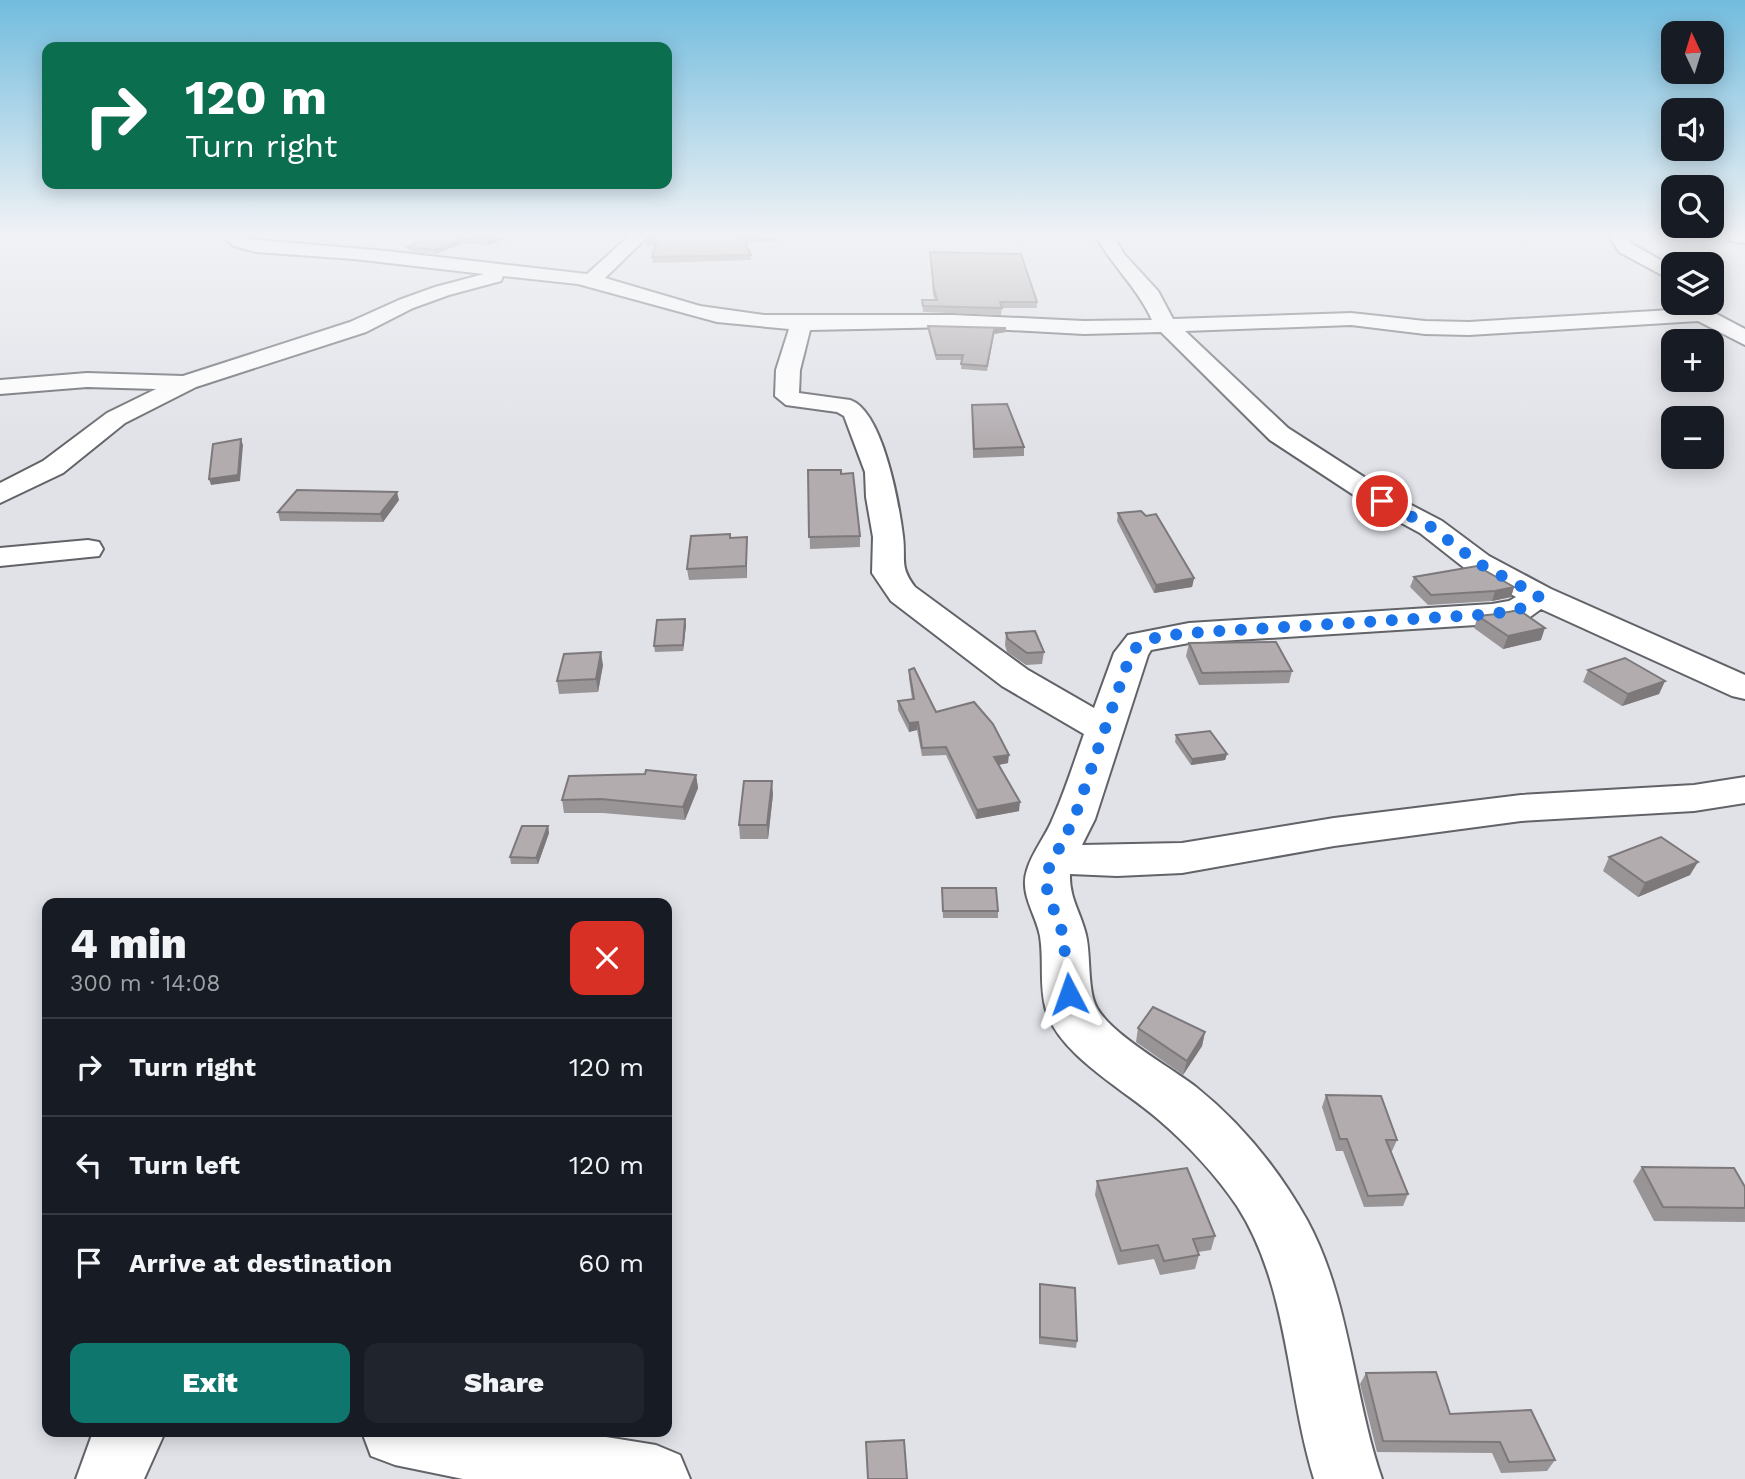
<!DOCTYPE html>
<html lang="en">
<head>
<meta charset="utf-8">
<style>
  :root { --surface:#171b24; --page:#20242c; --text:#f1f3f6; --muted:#9ea1a6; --line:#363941; --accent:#0f766e }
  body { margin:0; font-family:"Work Sans",sans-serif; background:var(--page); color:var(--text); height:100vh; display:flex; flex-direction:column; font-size:26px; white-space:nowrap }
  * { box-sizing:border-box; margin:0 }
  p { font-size:23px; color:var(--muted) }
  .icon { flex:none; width:38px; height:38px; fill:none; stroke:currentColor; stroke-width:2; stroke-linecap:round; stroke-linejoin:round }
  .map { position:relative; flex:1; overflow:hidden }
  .panel { position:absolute; left:42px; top:898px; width:630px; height:539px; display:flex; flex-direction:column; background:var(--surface); border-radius:14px; box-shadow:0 4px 18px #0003 }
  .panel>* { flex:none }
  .banner { position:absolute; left:42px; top:42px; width:630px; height:147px; border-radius:14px; box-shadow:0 4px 18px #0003; background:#0b6e4f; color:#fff; overflow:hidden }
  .needle { width:46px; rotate:356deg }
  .controls { position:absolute; left:1661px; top:21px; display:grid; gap:14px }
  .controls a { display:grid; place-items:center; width:63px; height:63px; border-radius:14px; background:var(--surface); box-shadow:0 4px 18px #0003; font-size:35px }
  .pin { position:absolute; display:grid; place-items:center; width:60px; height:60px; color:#fff; margin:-30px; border:4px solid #fff; border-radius:50%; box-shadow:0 2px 7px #0007 }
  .me { position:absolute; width:77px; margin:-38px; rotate:356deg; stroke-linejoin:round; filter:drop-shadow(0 0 5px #0008) }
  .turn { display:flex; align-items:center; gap:24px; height:147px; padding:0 28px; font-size:32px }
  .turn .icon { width:91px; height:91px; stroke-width:2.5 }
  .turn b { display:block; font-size:49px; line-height:60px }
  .round { display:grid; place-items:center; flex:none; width:74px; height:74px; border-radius:14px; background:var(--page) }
  .head { display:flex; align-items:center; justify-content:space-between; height:119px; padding:0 28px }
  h1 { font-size:42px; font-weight:800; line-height:52px }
  .action { display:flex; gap:14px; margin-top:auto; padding:14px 28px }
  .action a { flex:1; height:80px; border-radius:14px; background:var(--accent); color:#fff; font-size:28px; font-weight:800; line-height:80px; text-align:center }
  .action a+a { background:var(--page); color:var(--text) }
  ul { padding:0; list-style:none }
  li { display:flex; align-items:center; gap:21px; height:98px; padding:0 28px; border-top:2px solid var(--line) }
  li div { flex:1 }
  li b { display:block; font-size:26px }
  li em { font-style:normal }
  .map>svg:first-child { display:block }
</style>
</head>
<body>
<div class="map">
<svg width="1745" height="1479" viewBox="0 0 1745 1479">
  <rect width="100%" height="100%" fill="#e0e2e8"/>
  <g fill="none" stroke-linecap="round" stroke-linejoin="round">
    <defs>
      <g id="minor">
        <path d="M224 237 386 251 587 274 628 237H647L605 278 700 306 764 315H954L1084 321 1152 320C1138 289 1113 266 1096 237H1114L1124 254 1158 291 1173 319 1351 313 1425 321 1469 322 1688 309 1684 303H1704L1709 310 1745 329V345L1698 321 1469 335 1425 334 1351 325 1185 331 1288 428 1392 495 1442 521 1489 556 1551 589 1745 675V699L1732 696 1541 609 1530 617 1492 624 1189 643 1151 650 1148 655 1095 819 1082 845 1182 843 1334 818 1521 795 1694 785 1745 777V803L1694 811 1521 821 1334 846 1182 873 1117 876 1070 874C1069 898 1081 913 1086 935 1091 955 1087 991 1097 1008 1112 1035 1170 1067 1196 1087 1241 1123 1279 1170 1307 1220 1350 1299 1353 1395 1382 1479H1314C1286 1388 1289 1287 1237 1206 1216 1175 1187 1144 1159 1120 1125 1090 1059 1055 1046 1010 1039 987 1044 960 1040 936 1036 914 1019 894 1027 870 1032 852 1046 836 1053 818 1065 791 1074 762 1084 734L1002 686 891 601 872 573 873 537 866 497 865 472 844 416 837 412 786 405 775 396 776 370 789 329 717 322 578 284 503 276 501 281 449 295 413 308 366 332 196 387 125 423 63 473 0 503V483L43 461 107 413 156 389 87 387 0 394V380L87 373 183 376 350 322 399 300 435 287 484 274 354 259 256 252 234 246ZM954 327 1084 334 1161 332 1270 440 1372 507 1420 533 1467 570 1516 597 1509 601 1492 604 1189 623 1128 635 1114 653 1094 708 1028 670 915 587C899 566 906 560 903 536 899 504 883 411 850 400L799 393 800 370 810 330Z"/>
        <path d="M1610 237H1628L1632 244 1673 267V281L1619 252Z"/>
        <path d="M1727 237H1745V243L1730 241Z"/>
        <path d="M88 540 99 542 103 549 99 556 0 566V548Z"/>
        <path d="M93 1432H165L144 1479H76Z"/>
        <path d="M362 1432H575L656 1445 680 1455 690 1479H463L395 1465 371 1456Z"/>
      </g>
    </defs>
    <use href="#minor" stroke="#616368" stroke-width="4"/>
    <use href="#minor" fill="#fff" fill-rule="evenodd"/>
  </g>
  <g fill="#999496">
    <path d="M424 237H509L490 245 463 243 436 254 409 251 408 247Z"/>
    <path d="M648 237H781V241L745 243 751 255V260L653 263 652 257 656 246H647V241Z"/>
    <path d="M930 252 1037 302V308H1002L1001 315 923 312 922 300H935L933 295Z"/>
    <path d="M928 326 1006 332 994 334 987 371 961 369 962 360H936L928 330Z"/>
    <path d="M972 405 1024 447V456L973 458Z"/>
    <path d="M808 470 841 474 860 536V547L810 549Z"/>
    <path d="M399 500 383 522 280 521 278 512Z"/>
    <path d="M1118 513 1194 578 1192 587 1154 593 1117 521Z"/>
    <path d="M730 538 747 549V578L689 580 687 569Z"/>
    <path d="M1414 577 1514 587 1511 597 1492 601 1428 605 1410 587Z"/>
    <path d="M1478 616 1541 640 1503 649 1474 628Z"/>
    <path d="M685 619 686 625 683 651 655 652 654 646Z"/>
    <path d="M1006 633 1044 652 1042 664 1026 665 1007 652 1005 645Z"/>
    <path d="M1189 643 1292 671 1289 683 1199 685 1186 656Z"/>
    <path d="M603 665 598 692 559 694 557 681Z"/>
    <path d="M909 670 936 712 1008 763 998 765 1019 811 976 819 946 755 922 756 917 730 909 732 898 710V701L912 699 909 678Z"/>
    <path d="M1588 670 1665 681 1659 694 1622 706 1583 682Z"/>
    <path d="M1176 735 1227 754 1225 760 1191 765 1175 742Z"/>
    <path d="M696 775 698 788 685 820 603 813H564L562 800Z"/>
    <path d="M773 794 768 839H740L739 825Z"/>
    <path d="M548 826 549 833 538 864H511L510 857Z"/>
    <path d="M1609 857 1690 875 1638 897 1603 871Z"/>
    <path d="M942 888 998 911V918H943Z"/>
    <path d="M1138 1028 1205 1032 1202 1046 1183 1075 1136 1042Z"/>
    <path d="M1326 1095 1397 1140 1392 1151H1391L1408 1194 1403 1206 1364 1207 1343 1151H1336L1322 1107Z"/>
    <path d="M1642 1167 1745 1187V1222L1654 1221 1633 1181Z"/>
    <path d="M1097 1181 1215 1236 1211 1250 1198 1252 1199 1255 1195 1269 1160 1275 1154 1259 1118 1265 1095 1195Z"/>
    <path d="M1040 1284 1077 1341 1076 1348 1039 1344V1291Z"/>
    <path d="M1366 1373 1450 1414 1555 1460 1547 1471 1501 1473 1492 1453 1377 1452 1360 1384Z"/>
  </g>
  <g fill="#7d787a">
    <path d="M499 237H509L490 245 489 241Z"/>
    <path d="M462 239 463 243 436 254 435 250Z"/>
    <path d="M1006 328V332L994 334 987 371 994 330Z"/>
    <path d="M241 439 243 445 240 481 211 485 209 479Z"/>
    <path d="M397 492 399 500 383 522 380 514Z"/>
    <path d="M747 537V578L746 566Z"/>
    <path d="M1194 578 1192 587 1154 593 1156 585Z"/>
    <path d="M1514 587 1511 597 1492 601 1495 591Z"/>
    <path d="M685 619 686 625 683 651V645Z"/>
    <path d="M1545 628 1541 640 1503 649 1508 636Z"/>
    <path d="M601 652 603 665 598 692 596 679Z"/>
    <path d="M1665 681 1659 694 1622 706 1628 694Z"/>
    <path d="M918 722 917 730 909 732V723Z"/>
    <path d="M1227 754 1225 760 1191 765 1192 759Z"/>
    <path d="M1009 755 1008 763 993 766 994 757Z"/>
    <path d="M696 775 698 788 685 820 683 807Z"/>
    <path d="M772 781 773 794 768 839 767 825Z"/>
    <path d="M1020 802 1019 811 976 819 977 810Z"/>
    <path d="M548 826 549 833 538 864 536 858Z"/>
    <path d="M1698 862 1690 875 1638 897 1645 883Z"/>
    <path d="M1205 1032 1202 1046 1183 1075 1187 1061Z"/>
  </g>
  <g fill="#b2acaf" stroke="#7d787a" stroke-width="2">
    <path d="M424 237H499L489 241 462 239 435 250 408 247Z"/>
    <path d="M648 237H762L743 238 751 255 652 257 657 241H647Z"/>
    <path d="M930 252 1021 254 1037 302H1000L1002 308 923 306 922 300H937L934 289Z"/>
    <path d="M928 326 1006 328 994 330 987 366 961 364 963 355H936Z"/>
    <path d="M1007 404 1024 447 974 449 972 405Z"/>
    <path d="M241 439 238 475 209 479 213 444Z"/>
    <path d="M808 470H841V474L853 473 860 536 809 537Z"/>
    <path d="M297 490 397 492 380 514 278 512Z"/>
    <path d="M1141 511 1146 516 1156 514 1194 578 1156 585 1118 513Z"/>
    <path d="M730 534V538L747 537 746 566 687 569 691 536Z"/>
    <path d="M1477 566 1514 587 1495 591 1431 595 1414 577Z"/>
    <path d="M1519 610 1545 628 1508 636 1478 616 1497 614Z"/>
    <path d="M685 619 683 645 654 646 657 620Z"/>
    <path d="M1035 631 1044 652 1027 653 1008 639 1006 633Z"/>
    <path d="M1276 642 1292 671 1202 673 1189 643Z"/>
    <path d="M601 652 596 679 557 681 564 654Z"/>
    <path d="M1625 658 1665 681 1628 694 1588 670Z"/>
    <path d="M914 668 936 712 974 702 993 724 1009 755 994 757 1020 802 977 810 946 747 922 748 918 722 909 723 898 701 914 699 909 670Z"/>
    <path d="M1210 731 1227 754 1192 759 1176 735Z"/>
    <path d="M646 770 696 775 683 807 601 799 562 800 569 776 645 774Z"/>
    <path d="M744 781H772L767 825H739Z"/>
    <path d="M522 826H548L536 858 510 857Z"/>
    <path d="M1661 837 1698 862 1645 883 1609 857Z"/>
    <path d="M942 888H996L998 911H943Z"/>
    <path d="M1153 1007 1205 1032 1187 1061 1138 1028Z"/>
    <path d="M1326 1095 1381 1096 1397 1140H1386L1408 1194 1368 1196 1347 1139H1340Z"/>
    <path d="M1642 1167 1734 1168 1745 1187V1208L1663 1207Z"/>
    <path d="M1187 1168 1215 1236 1193 1239 1199 1255 1164 1261 1158 1245 1121 1251 1097 1181Z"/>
    <path d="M1040 1284 1075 1288 1077 1341 1040 1337Z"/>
    <path d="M1436 1372 1450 1414 1531 1410 1555 1460 1509 1462 1500 1442 1383 1441 1366 1373Z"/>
    <path d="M904 1440 907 1479H868L866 1442Z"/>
  </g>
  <linearGradient id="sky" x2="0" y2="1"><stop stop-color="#72bcde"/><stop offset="0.53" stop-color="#f1f2f5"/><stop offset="1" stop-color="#f1f2f5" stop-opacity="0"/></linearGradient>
  <rect width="1745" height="444" fill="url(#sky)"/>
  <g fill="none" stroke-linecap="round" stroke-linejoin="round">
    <path stroke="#1a73e8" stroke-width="12" stroke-dasharray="0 21.6" d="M1069 994 1063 934 1047 892 1048 870 1074 819 1131 653C1146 635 1166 636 1189 633L1492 614 1518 610 1539 596 1478 563 1431 527 1382 501"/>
  </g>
</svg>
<div class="controls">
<a><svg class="needle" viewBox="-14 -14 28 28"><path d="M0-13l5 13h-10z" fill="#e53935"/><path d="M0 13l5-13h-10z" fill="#9ea1a6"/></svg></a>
<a><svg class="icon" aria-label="sound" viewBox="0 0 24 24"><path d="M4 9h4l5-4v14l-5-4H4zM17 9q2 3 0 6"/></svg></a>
<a><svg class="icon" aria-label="search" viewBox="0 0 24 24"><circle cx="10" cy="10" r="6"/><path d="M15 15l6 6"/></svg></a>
<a><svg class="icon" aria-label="layers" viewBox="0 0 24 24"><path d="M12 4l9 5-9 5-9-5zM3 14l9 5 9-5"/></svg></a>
<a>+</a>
<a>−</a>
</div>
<div class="pin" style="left:1382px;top:501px;background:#d93025"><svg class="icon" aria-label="arrive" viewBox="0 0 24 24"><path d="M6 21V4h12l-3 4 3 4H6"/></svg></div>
<svg class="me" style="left:1069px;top:994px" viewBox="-20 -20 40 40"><path d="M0-17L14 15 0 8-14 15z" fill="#1a73e8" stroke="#fff" stroke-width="4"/></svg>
<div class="banner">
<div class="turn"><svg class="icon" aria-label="right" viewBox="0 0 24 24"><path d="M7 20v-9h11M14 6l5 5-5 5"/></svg><div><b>120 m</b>Turn right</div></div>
</div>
<section class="panel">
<div class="head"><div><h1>4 min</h1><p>300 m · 14:08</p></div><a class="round" style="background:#d93025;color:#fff"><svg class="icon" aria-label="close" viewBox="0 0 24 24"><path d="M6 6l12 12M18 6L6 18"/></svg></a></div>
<ul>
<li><svg class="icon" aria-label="right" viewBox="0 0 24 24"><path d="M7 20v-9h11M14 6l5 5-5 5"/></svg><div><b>Turn right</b></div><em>120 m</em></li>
<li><svg class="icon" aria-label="left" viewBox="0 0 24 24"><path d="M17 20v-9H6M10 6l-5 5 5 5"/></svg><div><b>Turn left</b></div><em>120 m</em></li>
<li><svg class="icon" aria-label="arrive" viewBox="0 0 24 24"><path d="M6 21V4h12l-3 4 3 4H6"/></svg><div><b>Arrive at destination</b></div><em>60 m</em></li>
</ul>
<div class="action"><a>Exit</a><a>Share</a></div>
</section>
</div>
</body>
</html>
